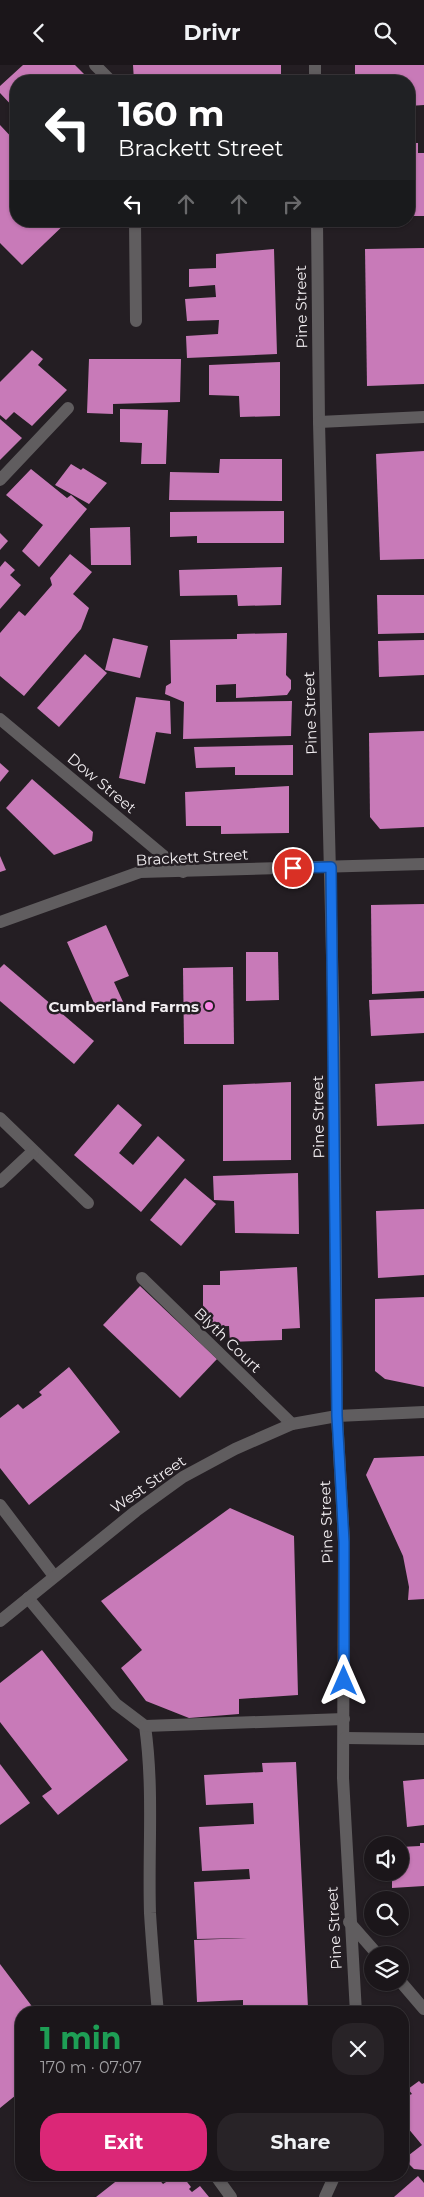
<!DOCTYPE html>
<html lang="en">
<head>
<meta charset="utf-8">
<style>
  :root { --surface:#1b161a; --page:#282327; --text:#f1f3f6; --muted:#a09fa2; --line:#393539; --accent:#db2777 }
  body { margin:0; font-family:Montserrat,sans-serif; background:var(--page); color:var(--text); height:100vh; display:flex; flex-direction:column; font-size:19px; white-space:nowrap }
  * { box-sizing:border-box; margin:0 }
  p { font-size:16px; color:var(--muted) }
  .icon { flex:none; width:28px; height:28px; fill:none; stroke:currentColor; stroke-width:2; stroke-linecap:round; stroke-linejoin:round }
  .map { position:relative; flex:1; overflow:hidden }
  .sheet { position:absolute; left:15px; top:1941px; width:394px; height:175px; display:flex; flex-direction:column; background:var(--surface); border-radius:20px; box-shadow:0 1px 4px #0004,0 0 0 1px var(--line) }
  .sheet>* { flex:none }
  .hud { position:absolute; left:10px; top:10px; width:405px; height:152px; border-radius:20px; box-shadow:0 1px 4px #0004,0 0 0 1px var(--line); background:#202124; color:#fff; overflow:hidden }
  .controls { position:absolute; left:364px; top:1771px; display:grid; gap:10px }
  .controls a { display:grid; place-items:center; width:45px; height:45px; border-radius:50%; background:var(--surface); box-shadow:0 1px 4px #0004,0 0 0 1px var(--line); font-size:25px }
  .pin { position:absolute; display:grid; place-items:center; width:42px; height:42px; color:#fff; margin:-21px; border:2px solid #fff; border-radius:50%; box-shadow:0 1px 5px #0007 }
  .me { position:absolute; width:55px; margin:-28px; rotate:0deg; stroke-linejoin:round; filter:drop-shadow(0 0 4px #0008) }
  .turn { display:flex; align-items:center; gap:18px; height:105px; padding:0 25px; font-size:22px }
  .turn .icon { width:65px; height:65px; stroke-width:2.5 }
  .turn b { display:block; font-size:35px; line-height:42px }
  .lanes { display:flex; align-items:center; height:48px; padding:0 25px; background:#0003; justify-content:center; gap:25px; direction:ltr }
  .lanes .off { opacity:.35 }
  .round { display:grid; place-items:center; flex:none; width:52px; height:52px; border-radius:20px; background:var(--page) }
  .head { display:flex; align-items:center; justify-content:space-between; height:85px; padding:0 25px }
  h1 { font-size:30px; font-weight:700; line-height:38px; color:#1e9e55 }
  .action { display:flex; gap:10px; margin-top:auto; padding:10px 25px }
  .action a { flex:1; height:58px; border-radius:20px; background:var(--accent); color:#fff; font-size:20px; font-weight:700; line-height:58px; text-align:center }
  .action a+a { background:var(--page); color:var(--text) }
  header { display:flex; justify-content:space-between; align-items:center; height:65px; padding:0 25px; background:var(--surface); font-size:22px; font-weight:700 }
  .map>svg:first-child { display:block }
</style>
</head>
<body>
<header><svg class="icon" aria-label="back" viewBox="0 0 24 24"><path d="M15 5l-7 7 7 7"/></svg>Drivr<svg class="icon" aria-label="search" viewBox="0 0 24 24"><circle cx="10" cy="10" r="6"/><path d="M15 15l6 6"/></svg></header>
<div class="map">
<svg width="424" height="2132" viewBox="0 0 424 2132">
  <rect width="100%" height="100%" fill="#241e23"/>
  <g fill="#c87ab8">
    <path d="M23 0H75L91 16H16V45L0 28V21Z"/>
    <path d="M133 0H281V16H134Z"/>
    <path d="M355 0H424V40L409 41V16H355Z"/>
    <path d="M0 60 16 77V156H68L22 200 0 178Z"/>
    <path d="M409 78H418V88H424V151H409Z"/>
    <path d="M424 183V319L367 321 365 184Z"/>
    <path d="M274 184 277 289 187 293 186 271 218 269 219 255 187 256 185 234 216 232 215 220 189 222V204L216 203V189Z"/>
    <path d="M32 285 43 294 38 300 67 325 32 361 14 347 6 355 0 350V317Z"/>
    <path d="M89 294H181L180 337 113 339V349L87 348Z"/>
    <path d="M280 297V351L240 352 239 331 209 330V300Z"/>
    <path d="M120 344 168 345 166 399H141L142 378 120 377Z"/>
    <path d="M0 354 22 373 0 395Z"/>
    <path d="M424 386V494L380 495 376 389Z"/>
    <path d="M220 394H282V436L169 435 170 407 219 408Z"/>
    <path d="M71 399 81 405 83 403 107 418 89 439 55 420Z"/>
    <path d="M31 404 67 433 71 430 87 444 39 502 22 486 43 460 6 430Z"/>
    <path d="M284 446V478H197V471L170 472V447Z"/>
    <path d="M130 462 131 500H91L90 463Z"/>
    <path d="M0 468 8 476 0 485Z"/>
    <path d="M70 489 92 507 73 529 89 543 81 564 24 631 0 611V568L19 546 25 551 52 520 50 513Z"/>
    <path d="M5 496 15 505 10 510 21 520 0 544V502Z"/>
    <path d="M282 502 281 540 238 541 237 530 180 531 179 505Z"/>
    <path d="M377 530H424V568L378 569Z"/>
    <path d="M287 568 286 610 291 615V624L287 630 236 633V619L216 620V637L292 636 291 671 183 674 184 637 165 629 166 621 171 618 170 575 237 574V569Z"/>
    <path d="M113 573 148 581 140 613 105 605Z"/>
    <path d="M424 575V610L379 612 378 576Z"/>
    <path d="M85 589 107 608 59 662 37 643Z"/>
    <path d="M136 632 170 636 171 669 156 667 145 719 119 713Z"/>
    <path d="M424 666V762L380 764 370 752 369 668Z"/>
    <path d="M293 680V710H235V702L196 703 194 682Z"/>
    <path d="M0 698 9 706 0 717Z"/>
    <path d="M32 714 93 767 92 776 54 790 6 743Z"/>
    <path d="M289 721V768L221 769V761H186L185 727Z"/>
    <path d="M0 791 6 805 0 807Z"/>
    <path d="M424 839V926L372 929 371 840Z"/>
    <path d="M106 860 129 911 114 917 124 939 99 949 67 877Z"/>
    <path d="M246 887H278L279 935 246 936Z"/>
    <path d="M4 899 94 976 74 999 0 936V903Z"/>
    <path d="M233 902 234 979H184L183 903Z"/>
    <path d="M424 933V968L371 971 369 935Z"/>
    <path d="M424 1016V1059L377 1061 375 1019Z"/>
    <path d="M291 1017V1095L223 1096V1020Z"/>
    <path d="M118 1039 142 1060 119 1088 133 1100 158 1071 185 1095 141 1147 74 1090Z"/>
    <path d="M298 1108 299 1169 235 1168 234 1136 214 1135 213 1111Z"/>
    <path d="M185 1113 216 1139 181 1181 150 1155Z"/>
    <path d="M424 1144V1210L378 1213 376 1146Z"/>
    <path d="M297 1202 300 1263 282 1264V1275L230 1277 229 1261 203 1262V1220H220V1206Z"/>
    <path d="M140 1221 217 1294 180 1333 103 1260Z"/>
    <path d="M424 1232V1322L385 1314 375 1306V1234Z"/>
    <path d="M69 1302 120 1367 29 1440 0 1403V1353L18 1339 23 1344 42 1330 39 1327Z"/>
    <path d="M424 1391V1534L408 1535 409 1522 403 1491 366 1410 374 1393Z"/>
    <path d="M230 1443 294 1471 298 1630 239 1634V1649L189 1653 146 1636 121 1603 142 1585 101 1536Z"/>
    <path d="M42 1585 128 1695 58 1750 42 1731 52 1724 0 1657V1618Z"/>
    <path d="M296 1697 308 1943 243 1947V1935L197 1937 194 1875 247 1873 197 1874 194 1817 250 1814 249 1804 202 1806 199 1762 254 1759 253 1738 206 1740 204 1710 263 1707 262 1698Z"/>
    <path d="M0 1699 30 1738 0 1760Z"/>
    <path d="M424 1714V1760L407 1762 403 1716Z"/>
    <path d="M420 1778H424V1821L392 1823V1808H400V1782L420 1781Z"/>
    <path d="M0 1899 37 1948H21V2026L0 2043Z"/>
    <path d="M419 2016 422 2019 424 2018V2105L414 2104 409 2099V2090L422 2080 402 2056V2042L405 2040 402 2033 412 2029 408 2024Z"/>
    <path d="M124 2110H155L163 2119 177 2110 181 2115 184 2113 191 2122 189 2124 192 2127 200 2121 209 2132H96Z"/>
    <path d="M418 2111 424 2118V2132H394Z"/>
  </g>
  <g fill="none" stroke-linecap="round" stroke-linejoin="round">
    <g stroke="#605d5f" stroke-width="12">
      <path d="M95 0 111 16"/>
      <path d="M135 156 136 256"/>
      <path d="M0 1440 54 1511"/>
      <path d="M28 1533 116 1639 145 1661C154 1724 148 1786 150 1848 152 1881 155 1915 158 1948"/>
      <path d="M145 1661 344 1654"/>
      <path d="M215 2110 231 2132"/>
    </g>
    <g stroke="#605d5f" stroke-width="12">
      <path d="M315 0V16"/>
      <path d="M317 156 319 357 334 973 337 1351 344 1477 343 1713 356 1948"/>
      <path d="M319 357 424 352"/>
      <path d="M0 415 68 343"/>
      <path d="M0 654 183 807"/>
      <path d="M0 857 140 807 424 799"/>
      <path d="M0 1053 88 1138"/>
      <path d="M0 1117 33 1086"/>
      <path d="M142 1213 292 1359"/>
      <path d="M0 1556 136 1446 183 1412 235 1384 292 1359 337 1351 424 1347"/>
      <path d="M345 1673 424 1674"/>
      <path d="M349 1857 378 1890"/>
      <path d="M400 1916 424 1944"/>
      <path d="M325 2132 335 2110"/>
    </g>
  </g>
  <g fill="none" stroke-linecap="round" stroke-linejoin="round">
    <defs>
      <path id="route" d="M293 803 331 802 337 1351 344 1477V1616"/>
    </defs>
    <use href="#route" stroke="#114b97" stroke-width="12"/>
    <use href="#route" stroke="#1a73e8" stroke-width="9"/>
  </g>
  <circle fill="#fb87e5" stroke="#241e23" stroke-width="2" cx="209" cy="941" r="5"/>
  <g text-anchor="middle" dominant-baseline="central" stroke-width="5" stroke-linejoin="round" paint-order="stroke">
    <g font-size="15" fill="#f2eef1" stroke="#241e23">
      <text transform="translate(301 242) rotate(-91)">Pine Street</text>
      <text transform="translate(310 648) rotate(-92)">Pine Street</text>
      <text transform="translate(102 718) rotate(40)">Dow Street</text>
      <text transform="translate(192 792) rotate(-3)">Brackett Street</text>
      <text transform="translate(318 1052) rotate(-91)">Pine Street</text>
      <text transform="translate(228 1275) rotate(44)">Blyth Court</text>
      <text transform="translate(148 1419) rotate(-35)">West Street</text>
      <text transform="translate(326 1457) rotate(-92)">Pine Street</text>
      <text transform="translate(334 1863) rotate(-93)">Pine Street</text>
    </g>
    <g font-size="15" font-weight="bold" fill="#f2eef1" stroke="#241e23" text-anchor="end">
      <text x="199" y="941">Cumberland Farms</text>
    </g>
  </g>
</svg>
<div class="controls">
<a><svg class="icon" aria-label="sound" viewBox="0 0 24 24"><path d="M4 9h4l5-4v14l-5-4H4zM17 9q2 3 0 6"/></svg></a>
<a><svg class="icon" aria-label="search" viewBox="0 0 24 24"><circle cx="10" cy="10" r="6"/><path d="M15 15l6 6"/></svg></a>
<a><svg class="icon" aria-label="layers" viewBox="0 0 24 24"><path d="M12 4l9 5-9 5-9-5zM3 14l9 5 9-5"/></svg></a>
</div>
<div class="pin" style="left:293px;top:803px;background:#d93025"><svg class="icon" aria-label="arrive" viewBox="0 0 24 24"><path d="M6 21V4h12l-3 4 3 4H6"/></svg></div>
<svg class="me" style="left:344px;top:1616px" viewBox="-20 -20 40 40"><path d="M0-17L14 15 0 8-14 15z" fill="#1a73e8" stroke="#fff" stroke-width="4"/></svg>
<div class="hud">
<div class="turn"><svg class="icon" aria-label="left" viewBox="0 0 24 24"><path d="M17 20v-9H6M10 6l-5 5 5 5"/></svg><div><b>160 m</b>Brackett Street</div></div>
<div class="lanes"><svg class="icon" aria-label="left" viewBox="0 0 24 24"><path d="M17 20v-9H6M10 6l-5 5 5 5"/></svg><svg class="icon off" aria-label="ahead" viewBox="0 0 24 24"><path d="M12 20V5M6 11l6-6 6 6"/></svg><svg class="icon off" aria-label="ahead" viewBox="0 0 24 24"><path d="M12 20V5M6 11l6-6 6 6"/></svg><svg class="icon off" aria-label="right" viewBox="0 0 24 24"><path d="M7 20v-9h11M14 6l5 5-5 5"/></svg></div>
</div>
<section class="sheet">
<div class="head"><div><h1>1 min</h1><p>170 m · 07:07</p></div><a class="round"><svg class="icon" aria-label="close" viewBox="0 0 24 24"><path d="M6 6l12 12M18 6L6 18"/></svg></a></div>
<div class="action"><a>Exit</a><a>Share</a></div>
</section>
</div>
</body>
</html>
